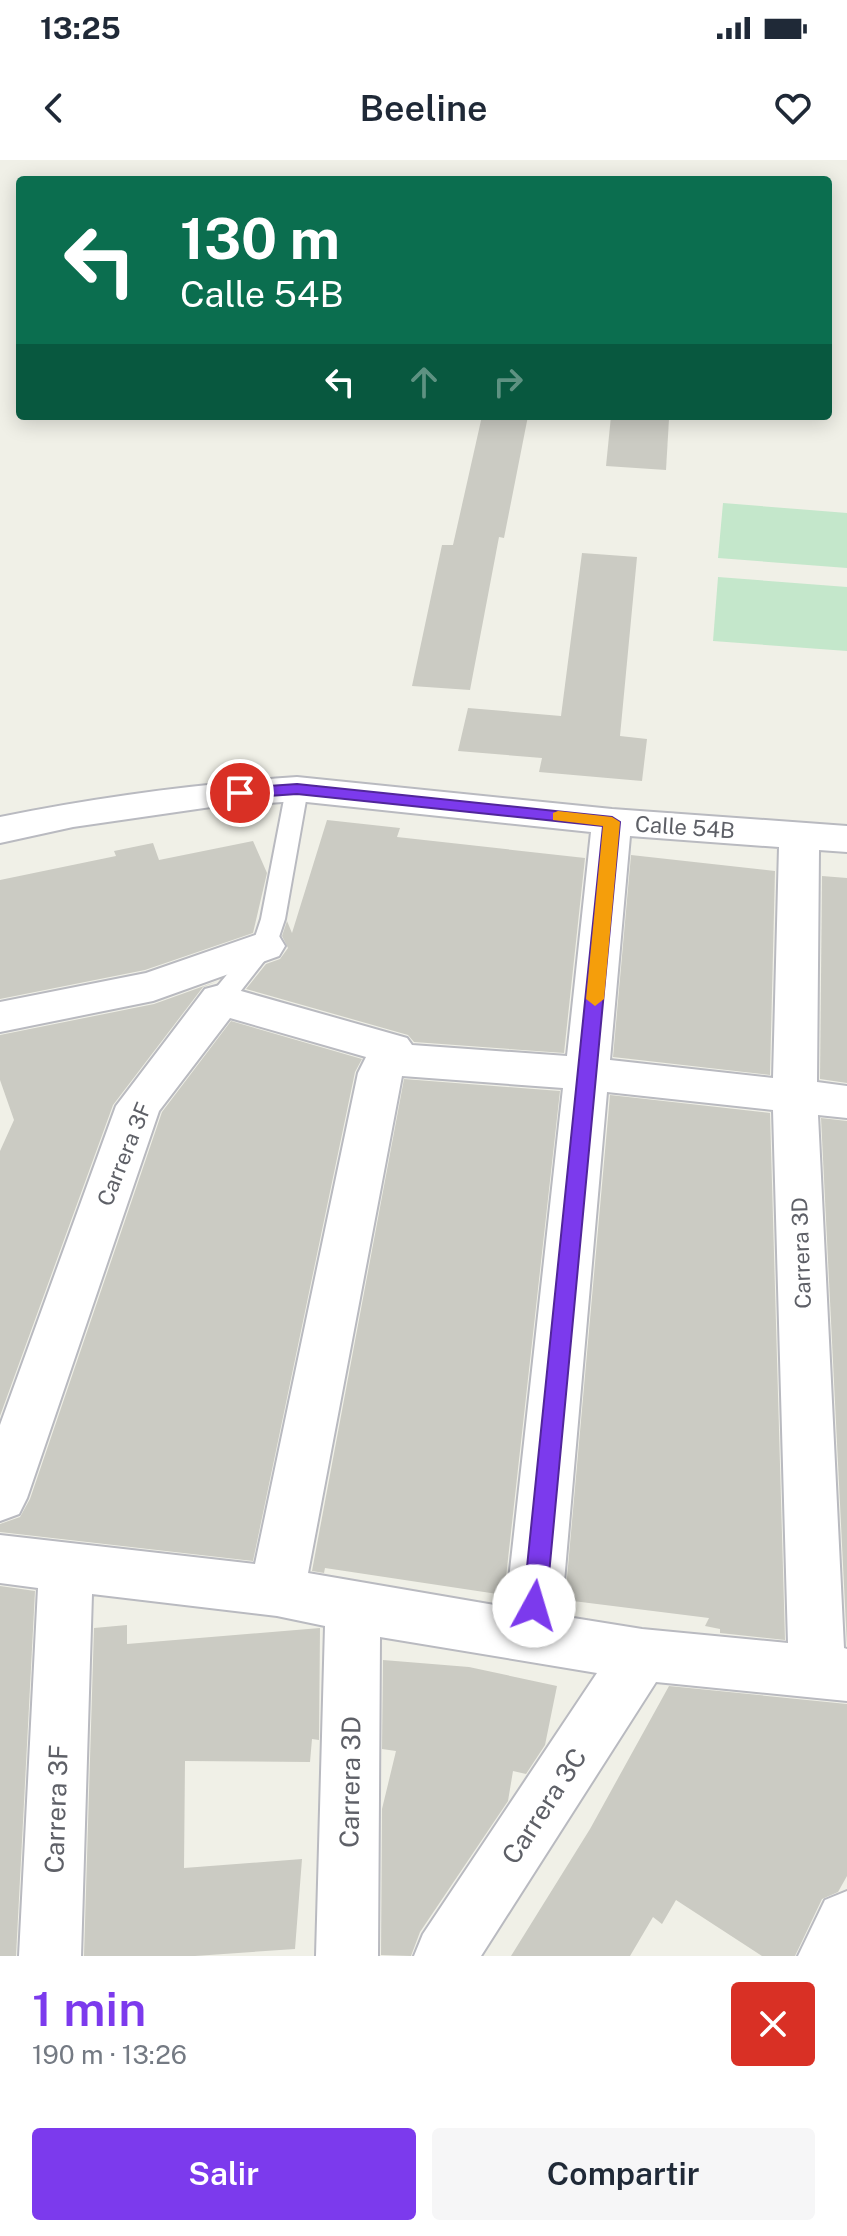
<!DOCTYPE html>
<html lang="es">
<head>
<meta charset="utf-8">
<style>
  :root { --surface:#fff; --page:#f6f6f7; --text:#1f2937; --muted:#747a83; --accent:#7c3aed }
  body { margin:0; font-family:"Public Sans",sans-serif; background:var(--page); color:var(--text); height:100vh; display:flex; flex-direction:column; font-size:30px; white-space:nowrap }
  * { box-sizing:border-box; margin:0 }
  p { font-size:26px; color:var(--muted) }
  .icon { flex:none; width:44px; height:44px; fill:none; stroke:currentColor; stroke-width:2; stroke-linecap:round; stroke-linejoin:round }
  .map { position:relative; height:1796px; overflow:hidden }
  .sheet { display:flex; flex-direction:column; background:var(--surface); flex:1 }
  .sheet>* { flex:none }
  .banner { position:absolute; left:16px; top:16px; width:816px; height:244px; border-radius:8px; box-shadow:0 4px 20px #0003; background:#0b6e4f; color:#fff; overflow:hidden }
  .pin { position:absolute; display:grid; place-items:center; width:68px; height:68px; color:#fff; margin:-34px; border:4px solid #fff; border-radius:50%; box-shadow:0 2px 8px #0007 }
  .me { position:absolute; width:88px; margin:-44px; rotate:6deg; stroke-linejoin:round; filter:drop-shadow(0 0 6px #0008) }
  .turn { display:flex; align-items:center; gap:28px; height:168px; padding:0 32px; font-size:36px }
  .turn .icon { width:104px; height:104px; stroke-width:2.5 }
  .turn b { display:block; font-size:56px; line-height:68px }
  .lanes { display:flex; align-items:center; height:76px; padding:0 32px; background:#0003; justify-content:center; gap:40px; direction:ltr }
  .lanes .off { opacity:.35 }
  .round { display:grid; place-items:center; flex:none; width:84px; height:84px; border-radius:8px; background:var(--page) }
  .overview { display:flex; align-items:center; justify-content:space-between; height:136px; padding:0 32px }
  h1 { font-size:48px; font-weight:600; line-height:60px; color:var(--accent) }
  .cta { display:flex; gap:16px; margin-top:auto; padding:16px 32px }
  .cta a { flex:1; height:92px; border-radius:8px; background:var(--accent); color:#fff; font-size:32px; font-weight:600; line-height:92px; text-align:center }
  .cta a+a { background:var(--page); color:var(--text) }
  .status { display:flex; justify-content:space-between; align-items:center; height:56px; padding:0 40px; background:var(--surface); direction:ltr }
  .status svg { height:22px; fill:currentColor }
  header { display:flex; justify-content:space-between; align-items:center; height:104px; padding:0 32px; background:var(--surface); font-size:36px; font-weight:600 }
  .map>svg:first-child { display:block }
</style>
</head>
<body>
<div class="status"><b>13:25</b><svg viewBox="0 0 49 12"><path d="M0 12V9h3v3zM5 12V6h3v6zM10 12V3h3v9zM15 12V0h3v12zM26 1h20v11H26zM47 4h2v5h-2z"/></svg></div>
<header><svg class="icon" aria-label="back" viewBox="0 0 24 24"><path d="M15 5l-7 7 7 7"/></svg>Beeline<svg class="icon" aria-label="heart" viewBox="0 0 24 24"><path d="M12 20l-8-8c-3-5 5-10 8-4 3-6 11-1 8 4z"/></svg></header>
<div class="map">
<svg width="847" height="1796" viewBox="0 0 847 1796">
  <rect width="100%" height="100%" fill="#f0f0e7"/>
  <g fill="#c4e7cb">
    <path d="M723 343 847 353V408L718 398Z"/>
    <path d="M718 417 847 427V491L713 481Z"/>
  </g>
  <g fill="#cbcbc3">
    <path d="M482 256H528L504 378 499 377 470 530 412 526 442 385H453Z"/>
    <path d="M611 256 669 259 666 310 606 306Z"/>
    <path d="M582 393 637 397 620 576 647 579 642 621 539 612 542 598 458 591 468 548 561 556Z"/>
    <path d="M327 660 400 668 397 677 585 698 564 893 414 882 408 875 246 829 266 804 280 799 288 788 282 776 287 761 292 773Z"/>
    <path d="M253 681 267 713 253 773 145 810 0 839V720L116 696 114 691 153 683 159 700Z"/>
    <path d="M631 695 775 711 770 915 613 897Z"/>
    <path d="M822 716 847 718V923L820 919Z"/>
    <path d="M218 821 203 827 113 945 0 1256V991L14 960 0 920V875L154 844Z"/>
    <path d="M231 861 362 899 355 912 253 1401 0 1372V1364L20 1357 30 1339 162 952Z"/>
    <path d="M404 919 560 931 504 1435 325 1408 324 1413 312 1411Z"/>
    <path d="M610 935 770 953 785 1480 720 1473V1469L705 1466 709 1458 565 1440Z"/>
    <path d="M821 958 847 961V1486Z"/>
    <path d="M0 1426 35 1431 16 1796H0Z"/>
    <path d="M127 1465V1484L320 1468 319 1580 312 1579 310 1602 185 1601 184 1708 302 1699 295 1789 195 1796H84L94 1468Z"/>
    <path d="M383 1500 469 1507 557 1526 545 1585 526 1614 513 1611 508 1641 420 1772 411 1796 381 1795 382 1649 396 1591 382 1589Z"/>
    <path d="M669 1526 847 1544V1716L838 1732 822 1739 795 1796H762L676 1740 662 1764 653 1757 630 1796H511L590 1669Z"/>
  </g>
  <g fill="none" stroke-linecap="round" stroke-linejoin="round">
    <defs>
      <path id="service" d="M297 622 305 624 308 629 285 759 276 786 229 846 220 849 211 846 207 840 211 834 253 783 261 759 286 629 289 624Z"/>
      <g id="minor">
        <path d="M297 617 612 649 847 666V692L819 690 817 922 847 926V958L818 955 844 1488 847 1489V1541L656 1522 481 1796H414L423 1774 597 1513 380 1477 378 1796H316L325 1466 277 1456 92 1434 81 1796H19L38 1428 0 1423V1375L255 1404 358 913 366 897 230 858 159 951 27 1338 19 1354 0 1361V1265L116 946 205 829 220 825 407 878 412 885 567 896 591 672 297 641 211 647 73 667 0 683V657C98 637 197 624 297 617ZM630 676 779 687 773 918 610 900ZM402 916 563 928 506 1447 308 1413ZM607 932 773 950 788 1483 642 1469 561 1456Z"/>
        <path d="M264 772 279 776 285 786 279 796 153 841 0 872V842L146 813Z"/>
        <path d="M847 1731V1796H798L825 1740Z"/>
      </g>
    </defs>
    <use href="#service" stroke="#b9bac0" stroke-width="4"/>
    <use href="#minor" stroke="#b9bac0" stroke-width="4"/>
    <use href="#service" fill="#fff" fill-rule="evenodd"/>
    <use href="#minor" fill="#fff" fill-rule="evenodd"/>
  </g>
  <path fill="#7c3aed" stroke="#51269a" stroke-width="2" d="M297 624 612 657 620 662 546 1446 542 1454 534 1457 526 1454 523 1446 603 666 297 634 240 638 232 633 240 628Z"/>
  <path fill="#f59e0b" d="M558 651 612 657 620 662 604 839 595 846 586 839 603 666 553 660V653Z"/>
  <g text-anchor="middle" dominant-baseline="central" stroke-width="8" stroke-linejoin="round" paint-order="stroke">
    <g font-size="22" fill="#5e6067" stroke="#fff">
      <text transform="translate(685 667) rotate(4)">Calle 54B</text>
      <text transform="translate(124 994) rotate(-68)">Carrera 3F</text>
      <text transform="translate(801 1093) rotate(-92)">Carrera 3D</text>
    </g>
    <g font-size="26" fill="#5e6067" stroke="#fff">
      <text transform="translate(350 1622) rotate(-89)">Carrera 3D</text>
      <text transform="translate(544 1646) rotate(-57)">Carrera 3C</text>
      <text transform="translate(56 1649) rotate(-88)">Carrera 3F</text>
    </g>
  </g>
</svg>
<div class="pin" style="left:240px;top:633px;background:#d93025"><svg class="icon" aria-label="arrive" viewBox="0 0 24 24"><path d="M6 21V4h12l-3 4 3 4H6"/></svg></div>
<svg class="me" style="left:534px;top:1446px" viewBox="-20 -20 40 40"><circle r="19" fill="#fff"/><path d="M0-13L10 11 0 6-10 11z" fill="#7c3aed"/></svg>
<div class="banner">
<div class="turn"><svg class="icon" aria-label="left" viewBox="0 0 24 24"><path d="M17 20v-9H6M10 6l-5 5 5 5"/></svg><div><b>130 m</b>Calle 54B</div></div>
<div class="lanes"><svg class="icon" aria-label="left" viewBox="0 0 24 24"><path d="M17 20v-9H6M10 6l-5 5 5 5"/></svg><svg class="icon off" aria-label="ahead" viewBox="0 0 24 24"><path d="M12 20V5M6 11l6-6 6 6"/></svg><svg class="icon off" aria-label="right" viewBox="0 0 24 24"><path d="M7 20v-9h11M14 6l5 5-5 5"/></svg></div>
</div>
</div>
<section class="sheet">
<div class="overview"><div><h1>1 min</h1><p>190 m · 13:26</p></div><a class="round" style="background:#d93025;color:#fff"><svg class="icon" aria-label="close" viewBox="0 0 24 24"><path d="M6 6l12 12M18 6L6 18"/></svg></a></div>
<div class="cta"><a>Salir</a><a>Compartir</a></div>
</section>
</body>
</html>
